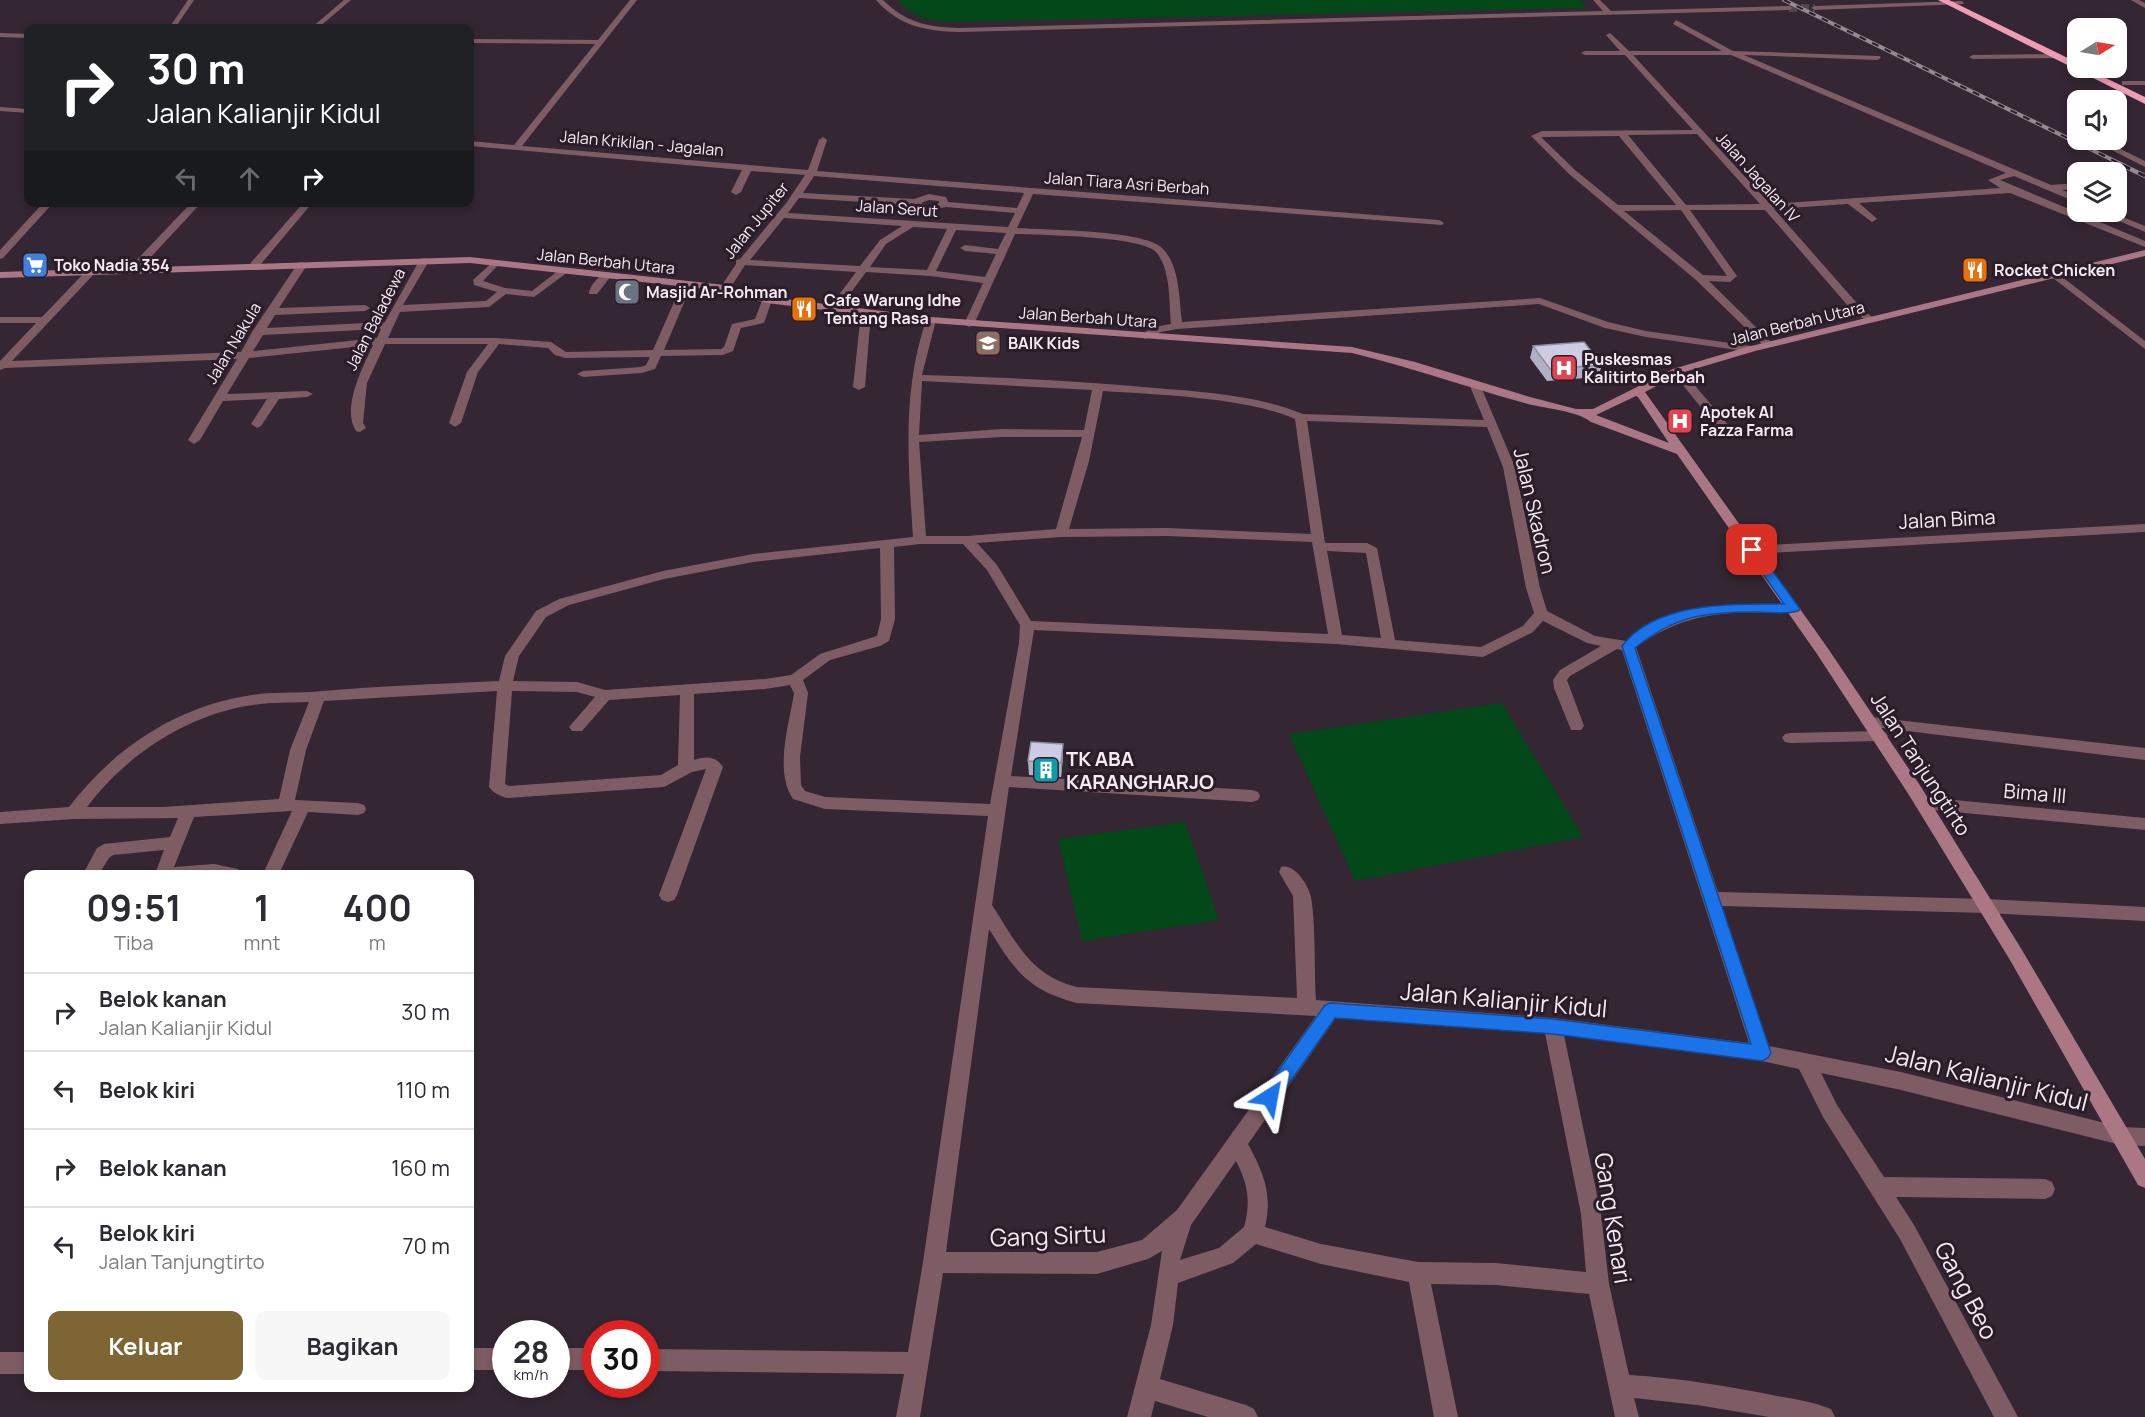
<!DOCTYPE html>
<html lang="id">
<head>
<meta charset="utf-8">
<style>
  :root { --surface:#fff; --page:#f7f7f7; --text:#2b2b33; --muted:#7c7c81; --line:#e1e1e2; --accent:#7e6634 }
  body { margin:0; font-family:Manrope,sans-serif; background:var(--page); color:var(--text); height:100vh; display:flex; flex-direction:column; font-size:22px; white-space:nowrap }
  * { box-sizing:border-box; margin:0 }
  p { font-size:20px; color:var(--muted) }
  .icon { flex:none; width:33px; height:33px; fill:none; stroke:currentColor; stroke-width:2; stroke-linecap:round; stroke-linejoin:round }
  .map { position:relative; flex:1; overflow:hidden }
  .drawer { position:absolute; left:24px; top:870px; width:450px; height:522px; display:flex; flex-direction:column; background:var(--surface); border-radius:12px; box-shadow:0 3px 9px #0003 }
  .drawer>* { flex:none }
  .guide { position:absolute; left:24px; top:24px; width:450px; height:183px; border-radius:12px; box-shadow:0 3px 9px #0003; background:#202124; color:#fff; overflow:hidden }
  .needle { width:39px; rotate:79deg }
  .buttons { position:absolute; left:2067px; top:18px; display:grid; gap:12px }
  .buttons a { display:grid; place-items:center; width:60px; height:60px; border-radius:12px; background:var(--surface); box-shadow:0 3px 9px #0003; font-size:30px }
  .speed { position:absolute; left:492px; top:1320px; display:flex; gap:12px; font-size:30px; font-weight:700; text-align:center }
  .speed>* { display:grid; place-content:center; width:78px; height:78px; border-radius:50%; background:var(--surface); box-shadow:0 3px 9px #0003; line-height:1 }
  .speed small { font-size:15px; font-weight:400 }
  .speed .limit { border:9px solid #d22; background:#fff; color:#111 }
  .pin { position:absolute; display:grid; place-items:center; width:51px; height:51px; color:#fff; margin:-26px; border-radius:12px; box-shadow:0 3px 9px #0006 }
  .me { position:absolute; width:66px; margin:-33px; rotate:34deg; stroke-linejoin:round; filter:drop-shadow(0 0 4px #0008) }
  .turn { display:flex; align-items:center; gap:21px; height:126px; padding:0 24px; font-size:27px }
  .turn .icon { width:78px; height:78px; stroke-width:2.5 }
  .turn b { display:block; font-size:42px; line-height:51px }
  .lanes { display:flex; align-items:center; height:57px; padding:0 24px; background:#0003; justify-content:center; gap:30px; direction:ltr }
  .lanes .off { opacity:.35 }
  .eta { display:flex; justify-content:space-evenly; align-items:center; height:102px; text-align:center }
  .eta b { font-size:36px; font-weight:700; line-height:42px }
  .button { display:flex; gap:12px; margin-top:auto; padding:12px 24px }
  .button a { flex:1; height:69px; border-radius:12px; background:var(--accent); color:#fff; font-size:24px; font-weight:700; line-height:69px; text-align:center }
  .button a+a { background:var(--page); color:var(--text) }
  ul { padding:0; list-style:none }
  li { display:flex; align-items:center; gap:18px; height:78px; padding:0 24px; border-top:2px solid var(--line) }
  li div { flex:1 }
  li b { display:block; font-size:22px }
  li em { font-style:normal }
  .map>svg:first-child { display:block }
</style>
</head>
<body>
<div class="map">
<svg width="2145" height="1417" viewBox="0 0 2145 1417">
  <rect width="100%" height="100%" fill="#342633"/>
  <g fill="#024819">
    <path d="M897 0H1580L1587 8 956 22C929 21 916 20 897 0Z"/>
    <path d="M1502 703 1583 837 1355 881 1289 734Z"/>
    <path d="M1185 822 1219 920 1082 941 1058 839Z"/>
  </g>
  <g fill="none" stroke-linecap="round" stroke-linejoin="round">
    <path stroke="#514450" stroke-width="8" stroke-dasharray="8 4" stroke-linecap="butt" d="M1789 8H1815"/>
    <g fill="#7e5c64" fill-rule="evenodd">
      <path d="M188 0H194L175 28H169Z"/>
      <path d="M344 0H351L318 28H311Z"/>
      <path d="M630 0H637L522 146 808 170 819 140 823 137 827 140 817 171 1439 220 1444 223 1442 225 1033 194 1017 228C1046 230 1145 230 1162 248 1180 265 1179 299 1182 322L1540 298 1608 322 1646 331 1751 346 1756 349 1751 352 1646 337 1605 328 1539 304 1177 329 1161 332 1145 339 1140 336C1149 328 1159 326 1171 324 1169 303 1171 269 1156 252 1141 236 1040 235 1015 234L974 324 969 327 964 324 983 283 930 276 866 272 838 310 834 311 829 308 856 272 745 265 729 290H721L720 288 736 264V260L740 259 787 202 805 175 751 171 741 192 736 195 731 192 742 170 470 146V141L514 145 595 44 470 43V39L598 40ZM814 176 1024 193 1017 208 948 202 946 197 929 194 914 199 803 193ZM799 198 912 205 926 211 946 207 1015 213 1008 227 788 213ZM929 200 939 201V203L930 206 921 203ZM784 218 902 226 880 240 860 266 750 260ZM913 227 947 229 927 270 870 267 886 244ZM956 230 1006 233 998 249 965 245 960 248 965 251 996 254 985 277 936 271Z"/>
      <path d="M876 0H883C906 23 928 27 959 28L1603 11 1593 0H1600L1611 11 1789 6 1793 8 1789 10 959 32C925 31 899 26 876 0Z"/>
      <path d="M2131 0H2139L2145 3V8Z"/>
      <path d="M1962 1 1964 4 1815 10 1811 8 1815 6Z"/>
      <path d="M1676 20 1733 51 1880 56 1881 58 1877 60 1744 55 2051 185 2078 183V189L2062 190 2078 196V203L2014 176 2000 180 2145 241V247L2010 193 1859 203 1875 217 1877 219 1872 222 1848 204 1774 209 1863 310 1875 319 1870 322 1855 314 1765 210H1690L1737 276 1730 282 1709 281 1774 345 1773 347H1765L1696 280 1569 174 1531 136 1542 131 1693 130 1625 55H1585L1581 53 1585 51H1620L1606 35 1610 33 1629 51H1722L1673 24ZM1633 55H1731L2006 173 1988 180 2000 188 1770 204ZM1697 134 1760 204 1686 205 1628 135ZM1619 136 1676 205H1618L1575 170 1541 137ZM1681 210 1727 276 1703 275 1624 211Z"/>
      <path d="M0 33 28 34V38L0 37Z"/>
      <path d="M2056 54 2060 56 2059 58 1973 59 1969 57 1973 55Z"/>
      <rect x="2122" y="81" width="23" height="4"/>
      <path d="M0 107 28 109V113L0 111Z"/>
      <path d="M2071 124 2078 127V132L2067 127Z"/>
      <path d="M2092 140H2102L2145 161V167Z"/>
      <path d="M44 202H54L3 258 0 259V250Z"/>
      <path d="M192 202H202L137 272H129V268Z"/>
      <path d="M304 202H313L256 270H248V266Z"/>
      <path d="M2098 212H2110L2145 226V232Z"/>
      <path d="M424 258 429 261 403 305 486 301 497 292 474 285 473 280 495 260 500 263 483 281 505 288 532 291 559 270 568 272 534 297 506 294 489 307 400 312 388 338H496L551 342 566 352 653 350 682 284 687 281 692 284 664 350 721 349 724 347 732 324 755 319 763 298 772 300 764 323 741 328 733 351 723 355 661 356 655 369 642 373 583 377 577 374 583 371 641 367 646 365 650 357 565 358 555 355 548 348 499 344 478 372 461 423 455 427 449 423 467 372 488 344H385L367 383 363 423 366 428 360 432 356 431C341 408 363 367 373 345L249 358 227 394 307 391 313 394 307 397 279 399 261 426 257 428 251 424 267 399 223 401 200 440 194 444 188 440 237 359 5 368 0 370V361L36 323H0V317H42L86 271 95 273 12 361 241 352 252 332 298 263 302 262 307 265 279 308 365 305 370 308 365 311 275 315 267 328 385 322 419 261ZM381 329 377 338 253 351 263 335Z"/>
      <path d="M606 273 610 274 611 276 597 294H589C588 288 599 275 606 273Z"/>
      <path d="M2057 273 2145 341V349L2053 278 2052 276Z"/>
      <path d="M866 310 871 313 865 387 859 390 853 387 861 313Z"/>
      <path d="M931 317 936 320 922 375C1000 377 1077 381 1155 388 1204 392 1257 395 1303 414L1484 420 1469 384 1471 382H1479L1515 467 1540 588 1547 611 1595 636 1626 641C1681 602 1729 603 1794 605L1801 609 1794 613C1730 612 1690 609 1636 647L1718 892 1986 899 2145 907V921L1986 913 1722 906 1769 1046 1901 1072 2121 1127 2145 1128V1146L2121 1145 1901 1090 1821 1073 1837 1105 1884 1177 2045 1179 2052 1182 2055 1189 2052 1196 2045 1199 1896 1197 1914 1225 2018 1417H1994L1900 1239 1823 1117 1799 1069 1762 1061 1564 1035 1601 1214 1609 1284 1629 1375C1679 1378 1728 1386 1777 1396 1795 1399 1814 1402 1831 1409L1835 1417H1769L1697 1405 1634 1398 1639 1417H1615L1589 1294 1496 1285 1431 1284 1458 1417H1434L1409 1282 1321 1264 1256 1244 1233 1263 1178 1283 1173 1325 1160 1379 1246 1405 1254 1409 1258 1417H1208L1155 1401 1151 1417H1127L1151 1325 1162 1251 1148 1259 1097 1274 943 1273 920 1417H896L904 1374 646 1371V1349L908 1352 923 1262 988 816 825 809 793 799C774 770 789 726 794 693L790 685 765 689 694 694V760C705 756 716 756 723 767L677 895 674 900 668 902 662 900 659 895 706 769 692 772 664 787 507 798C500 796 493 793 489 787L497 691 324 701 306 750 295 800 358 803 364 805 366 809 364 813 358 815 308 812 279 874H263L292 811 194 817 174 867 214 864 238 869 240 874H155L164 850 113 855 109 858 99 874H83L97 848 104 844 170 837 178 818 74 819 0 824V812L69 807C114 748 177 706 252 695 271 692 291 693 311 692 374 686 436 684 499 681L505 656 536 611 559 599 663 571 753 554 913 537C908 462 902 392 926 320ZM922 381 1092 390 1084 430 1002 429 919 435ZM1103 391C1160 395 1244 397 1295 419L1311 534 1167 528 1069 529 1089 461ZM1307 421 1487 427 1503 467 1526 588 1534 613 1523 626 1481 647 1395 640 1377 548 1367 543H1325ZM1002 437H1082L1056 529 967 536H926L919 442ZM1167 536 1312 542 1328 634 1031 621 997 565 977 543 1061 537ZM920 544H963L987 570 1020 625 1019 643 990 804 825 797 805 791 801 785 800 757 808 693 803 680 830 660 880 646 889 641 895 619 894 547ZM880 548 881 619 877 636 820 654 791 675 765 679 605 690 577 682 513 681 519 656 546 617 569 605 664 579 753 562ZM1327 551 1366 553 1381 638 1342 635ZM1543 621 1587 643 1601 646 1560 670 1553 680 1554 688 1571 730H1581L1584 726 1567 680 1570 676 1617 649 1622 650 1749 1043 1553 1018 1316 1000C1314 969 1316 926 1311 897 1308 884 1294 863 1281 867L1279 872 1293 896 1297 998 1077 987C1031 976 1016 942 992 905L1009 787 1252 802 1258 800 1260 796 1258 792 1252 790 1011 776 1034 630 1336 644 1483 657 1533 632ZM512 691 577 692 595 697 569 727 572 731H582L609 700 680 695 678 765 661 775 509 786 505 784ZM309 702 290 750 279 799 163 807H87C126 755 188 714 253 705 271 702 290 703 309 702ZM989 929C1015 971 1028 990 1077 1003L1316 1016 1177 1210 1142 1240 1097 1252H946ZM1336 1018 1545 1033 1581 1214 1586 1272 1496 1263 1418 1262 1321 1244 1265 1227C1273 1194 1263 1172 1248 1144ZM1236 1161C1248 1184 1251 1202 1244 1227L1219 1248 1180 1260 1191 1225Z"/>
      <path d="M1677 368 1681 369 1730 427V433H1722L1673 373 1671 371Z"/>
      <path d="M2145 524V532L1752 554 1745 550 1752 546Z"/>
      <path d="M1871 717 2145 748V760L1866 726 1863 722 1866 718Z"/>
      <path d="M1880 731 1885 732 1888 736 1885 740 1880 741 1790 743 1785 742 1782 738 1785 734 1790 733Z"/>
      <path d="M1922 797 2145 818V830L1922 809 1916 807 1914 803 1916 799Z"/>
      <rect x="470" y="1348" width="36" height="22"/>
      <rect x="556" y="1348" width="40" height="22"/>
      <rect x="0" y="1352" width="28" height="22"/>
    </g>
    <path fill="#ac7784" fill-rule="evenodd" d="M2145 250V256L1755 351 1681 373 1645 392 1827 647 1921 787 2022 950 2145 1159V1188L2138 1185 2010 960 1909 795 1817 654 1677 454 1591 422C1577 410 1540 408 1521 402 1464 386 1409 367 1352 353L931 323 767 303 724 291 470 263 0 278V272L470 257 725 285 768 297 931 317 1352 347 1415 362 1530 397 1576 409H1593L1673 369 1747 347ZM1636 396 1638 397 1669 443 1596 415Z"/>
    <path fill="#ef9db2" fill-rule="evenodd" d="M1938 0H1949L2078 63V68H2085L2145 97V104Z"/>
    <defs>
      <path id="rail-far1" d="M1784 0 2125 166"/>
      <path id="rail" d="M2122 165 2145 176"/>
    </defs>
    <use href="#rail-far1" stroke="#958a94" stroke-width="4"/>
    <use href="#rail" stroke="#958a94" stroke-width="4.5"/>
    <use href="#rail-far1" stroke="#2a1d29" stroke-width="2" stroke-dasharray="7" stroke-linecap="butt"/>
    <use href="#rail" stroke="#2a1d29" stroke-width="3" stroke-dasharray="9" stroke-linecap="butt"/>
  </g>
  <g fill="#afb0c3">
    <path d="M1533 346 1602 365 1598 377 1547 381 1530 358Z"/>
    <path d="M1063 744V757L1061 777 1029 775 1028 761Z"/>
  </g>
  <path fill="#8f909f" d="M1063 744V757L1061 777V763Z"/>
  <g fill="#cccde3" stroke="#8f909f" stroke-width="1.5">
    <path d="M1584 342 1602 365 1550 369 1533 346Z"/>
    <path d="M1031 742 1063 744 1061 763 1028 761Z"/>
  </g>
  <path fill="#1a73e8" stroke="#114b97" stroke-width="1.5" d="M1752 547 1756 548 1798 606 1800 609 1798 611C1785 615 1770 612 1756 612 1707 612 1675 615 1635 648L1771 1053 1768 1058 1762 1061 1553 1034 1335 1018 1276 1102 1270 1105 1264 1102 1261 1097 1264 1091 1325 1005 1330 1003 1553 1019 1751 1044 1622 646C1656 601 1734 604 1784 604L1746 550Z"/>
  <defs>
    <symbol id="supermarket-square" viewBox="-11 -11 22 22"><rect x="-9" y="-9" width="18" height="18" rx="4" fill="#3f7fe0" stroke="#2a1d29"/><path d="M-6-5.5h2.5l.6 2H6L4.5 2H-2.5L-4.4-4H-6ZM-1.5 3.2a1.3 1.3 0 1 0 .1 0ZM3 3.2a1.3 1.3 0 1 0 .1 0Z" fill="#fff"/></symbol>
    <symbol id="restaurant-square" viewBox="-11 -11 22 22"><rect x="-9" y="-9" width="18" height="18" rx="4" fill="#e8710a" stroke="#2a1d29"/><path d="M-5-6h1v4h1v-4h1v4h1v-4h1v5L-1.5 .5V6h-2V.5L-5-1ZM5-6V6H3V1.5H1.5Q1.5-4 5-6Z" fill="#fff"/></symbol>
    <symbol id="mosque-square" viewBox="-11 -11 22 22"><rect x="-9" y="-9" width="18" height="18" rx="4" fill="#6b7280" stroke="#2a1d29"/><path d="M3.5-4.9A6 6 0 1 0 3.5 4.9A5 5 0 1 1 3.5-4.9Z" fill="#fff"/></symbol>
    <symbol id="school-square" viewBox="-11 -11 22 22"><rect x="-9" y="-9" width="18" height="18" rx="4" fill="#8d6e63" stroke="#2a1d29"/><path d="M0-5L7-2L0 1L-7-2ZM-4 1L0 2.5L4 1V4Q0 6-4 4Z" fill="#fff"/></symbol>
    <symbol id="hospital-square" viewBox="-11 -11 22 22"><rect x="-9" y="-9" width="18" height="18" rx="4" fill="#e0444e" stroke="#2a1d29"/><path d="M-5-5h3v3.5h4V-5h3V5h-3V1.5h-4V5h-3Z" fill="#fff"/></symbol>
    <symbol id="building-square" viewBox="-11 -11 22 22"><rect x="-9" y="-9" width="18" height="18" rx="4" fill="#0f9aa8" stroke="#2a1d29"/><path d="M-4-6H4V6H1V3H-1V6H-4ZM-2.5-4.3h1.7v1.8h-1.7ZM.8-4.3h1.7v1.8H.8ZM-2.5-1h1.7V.8h-1.7ZM.8-1h1.7V.8H.8Z" fill="#fff"/></symbol>
  </defs>
  <g fill-rule="evenodd">
    <use href="#supermarket-square" x="20" y="250" width="30" height="30"/>
    <use href="#restaurant-square" x="1960" y="255" width="30" height="30"/>
    <use href="#mosque-square" x="612" y="277" width="30" height="30"/>
    <use href="#restaurant-square" x="789" y="294" width="30" height="30"/>
    <use href="#school-square" x="973" y="328" width="30" height="30"/>
    <use href="#hospital-square" x="1549" y="353" width="30" height="30"/>
    <use href="#hospital-square" x="1665" y="406" width="30" height="30"/>
    <use href="#building-square" x="1031" y="755" width="30" height="30"/>
  </g>
  <g text-anchor="middle" dominant-baseline="central" stroke-width="6" stroke-linejoin="round" paint-order="stroke">
    <g font-size="16" fill="#f4ebf3" stroke="#2a1d29">
      <text transform="translate(642 143) rotate(5)">Jalan Krikilan - Jagalan</text>
      <text transform="translate(1758 177) rotate(48)">Jalan Jagalan IV</text>
      <text transform="translate(1127 183) rotate(4)">Jalan Tiara Asri Berbah</text>
      <text transform="translate(897 208) rotate(4)">Jalan Serut</text>
      <text transform="translate(756 220) rotate(-51)">Jalan Jupiter</text>
      <text transform="translate(606 261) rotate(6)">Jalan Berbah Utara</text>
      <text transform="translate(1088 317) rotate(4)">Jalan Berbah Utara</text>
      <text transform="translate(375 319) rotate(-63)">Jalan Baladewa</text>
      <text transform="translate(1797 323) rotate(-14)">Jalan Berbah Utara</text>
      <text transform="translate(233 343) rotate(-59)">Jalan Nakula</text>
    </g>
    <g font-size="16" font-weight="bold" fill="#f4ebf3" stroke="#2a1d29" text-anchor="start">
      <text x="54" y="265">Toko Nadia 354</text>
      <text x="1994" y="270">Rocket Chicken</text>
      <text x="646" y="292">Masjid Ar-Rohman</text>
      <text x="824" y="300">Cafe Warung Idhe<tspan x="824" dy="18">Tentang Rasa</tspan></text>
      <text x="1008" y="343">BAIK Kids</text>
      <text x="1584" y="359">Puskesmas<tspan x="1584" dy="18">Kalitirto Berbah</tspan></text>
      <text x="1700" y="412">Apotek Al<tspan x="1700" dy="18">Fazza Farma</tspan></text>
    </g>
    <g font-size="20" fill="#f4ebf3" stroke="#2a1d29">
      <text transform="translate(1535 511) rotate(77)">Jalan Skadron</text>
      <text transform="translate(1947 519) rotate(-3)">Jalan Bima</text>
      <text transform="translate(1921 764) rotate(57)">Jalan Tanjungtirto</text>
      <text transform="translate(2035 793) rotate(5)">Bima III</text>
    </g>
    <g font-size="20" font-weight="bold" fill="#f4ebf3" stroke="#2a1d29" text-anchor="start">
      <text x="1066" y="758">TK ABA<tspan x="1066" dy="23">KARANGHARJO</tspan></text>
    </g>
    <g font-size="24" fill="#f4ebf3" stroke="#2a1d29">
      <text transform="translate(1504 999) rotate(5)">Jalan Kalianjir Kidul</text>
      <text transform="translate(1987 1077) rotate(14)">Jalan Kalianjir Kidul</text>
      <text transform="translate(1614 1218) rotate(81)">Gang Kenari</text>
      <text transform="translate(1048 1235) rotate(-2)">Gang Sirtu</text>
      <text transform="translate(1967 1290) rotate(62)">Gang Beo</text>
    </g>
  </g>
</svg>
<div class="buttons">
<a><svg class="needle" viewBox="-14 -14 28 28"><path d="M0-13l5 13h-10z" fill="#e53935"/><path d="M0 13l5-13h-10z" fill="#7c7c81"/></svg></a>
<a><svg class="icon" aria-label="sound" viewBox="0 0 24 24"><path d="M4 9h4l5-4v14l-5-4H4zM17 9q2 3 0 6"/></svg></a>
<a><svg class="icon" aria-label="layers" viewBox="0 0 24 24"><path d="M12 4l9 5-9 5-9-5zM3 14l9 5 9-5"/></svg></a>
</div>
<div class="speed"><div>28<small>km/h</small></div><div class="limit">30</div></div>
<div class="pin" style="left:1752px;top:550px;background:#d93025"><svg class="icon" aria-label="arrive" viewBox="0 0 24 24"><path d="M6 21V4h12l-3 4 3 4H6"/></svg></div>
<svg class="me" style="left:1270px;top:1097px" viewBox="-20 -20 40 40"><path d="M0-17L14 15 0 8-14 15z" fill="#1a73e8" stroke="#fff" stroke-width="4"/></svg>
<div class="guide">
<div class="turn"><svg class="icon" aria-label="right" viewBox="0 0 24 24"><path d="M7 20v-9h11M14 6l5 5-5 5"/></svg><div><b>30 m</b>Jalan Kalianjir Kidul</div></div>
<div class="lanes"><svg class="icon off" aria-label="left" viewBox="0 0 24 24"><path d="M17 20v-9H6M10 6l-5 5 5 5"/></svg><svg class="icon off" aria-label="ahead" viewBox="0 0 24 24"><path d="M12 20V5M6 11l6-6 6 6"/></svg><svg class="icon" aria-label="right" viewBox="0 0 24 24"><path d="M7 20v-9h11M14 6l5 5-5 5"/></svg></div>
</div>
<section class="drawer">
<div class="eta">
<div><b>09:51</b><p>Tiba</p></div>
<div><b>1</b><p>mnt</p></div>
<div><b>400</b><p>m</p></div>
</div>
<ul>
<li><svg class="icon" aria-label="right" viewBox="0 0 24 24"><path d="M7 20v-9h11M14 6l5 5-5 5"/></svg><div><b>Belok kanan</b><p>Jalan Kalianjir Kidul</p></div><em>30 m</em></li>
<li><svg class="icon" aria-label="left" viewBox="0 0 24 24"><path d="M17 20v-9H6M10 6l-5 5 5 5"/></svg><div><b>Belok kiri</b></div><em>110 m</em></li>
<li><svg class="icon" aria-label="right" viewBox="0 0 24 24"><path d="M7 20v-9h11M14 6l5 5-5 5"/></svg><div><b>Belok kanan</b></div><em>160 m</em></li>
<li><svg class="icon" aria-label="left" viewBox="0 0 24 24"><path d="M17 20v-9H6M10 6l-5 5 5 5"/></svg><div><b>Belok kiri</b><p>Jalan Tanjungtirto</p></div><em>70 m</em></li>
</ul>
<div class="button"><a>Keluar</a><a>Bagikan</a></div>
</section>
</div>
</body>
</html>
